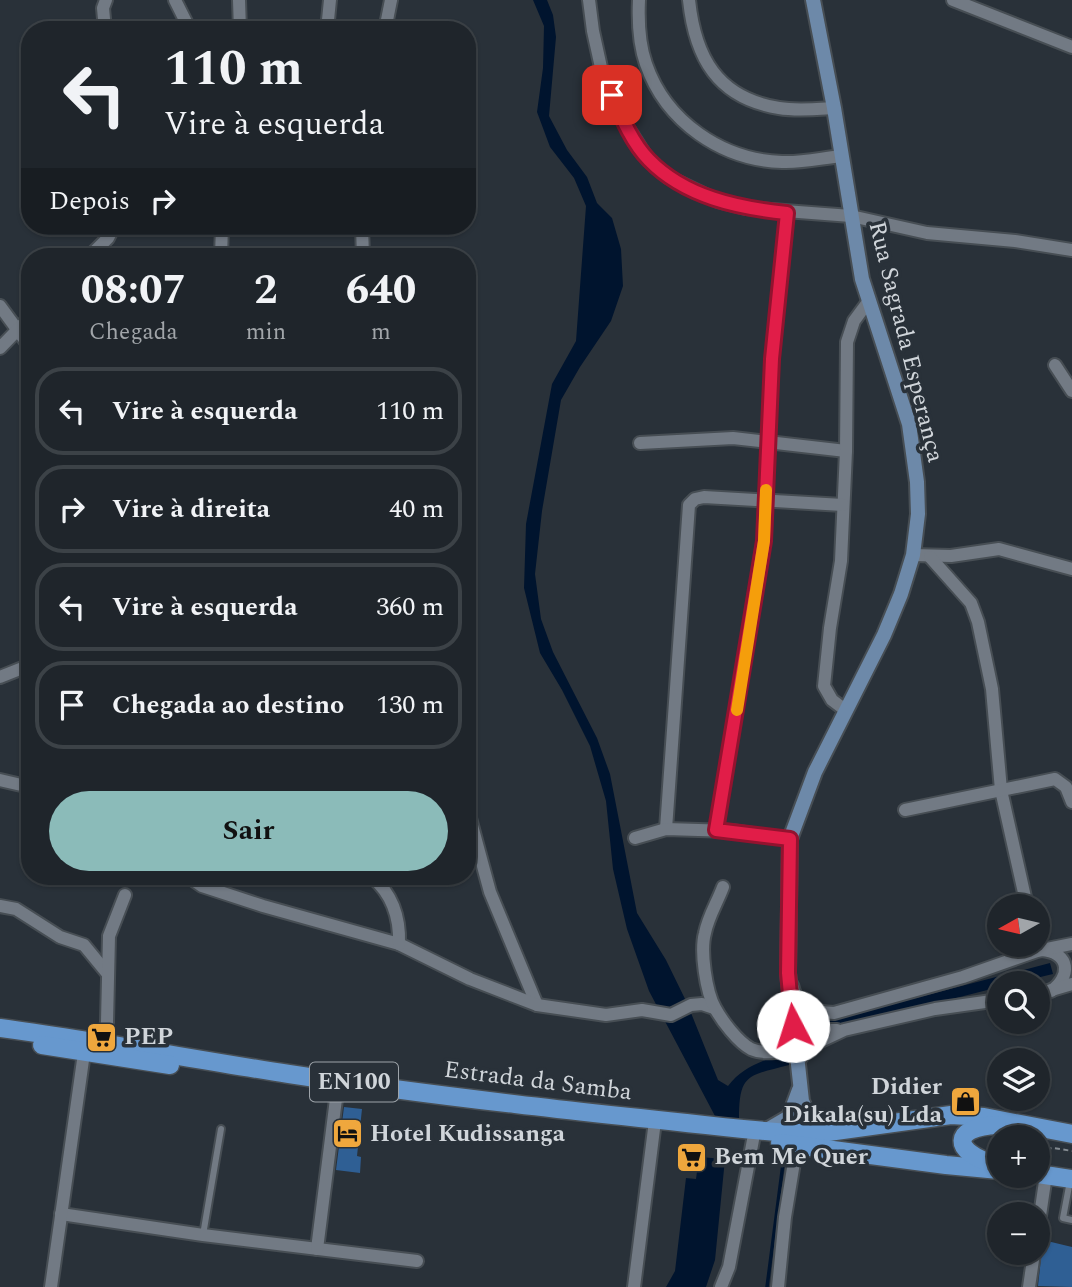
<!DOCTYPE html>
<html lang="pt">
<head>
<meta charset="utf-8">
<style>
  :root { --surface:#1f252b; --page:#2c3137; --text:#f1f3f6; --muted:#a1a5a9; --line:#3c4247; --accent:#8bbbb9 }
  body { margin:0; font-family:Spectral,serif; background:var(--page); color:var(--text); height:100vh; display:flex; flex-direction:column; font-size:26px; white-space:nowrap }
  * { box-sizing:border-box; margin:0 }
  p { font-size:23px; color:var(--muted) }
  .icon { flex:none; width:38px; height:38px; fill:none; stroke:currentColor; stroke-width:2; stroke-linecap:round; stroke-linejoin:round }
  .map { position:relative; flex:1; overflow:hidden }
  .details { position:absolute; left:21px; top:248px; width:455px; height:637px; display:flex; flex-direction:column; background:var(--surface); border-radius:28px; box-shadow:0 2px 5px #0004,0 0 0 2px var(--line) }
  .details>* { flex:none }
  .banner { position:absolute; left:21px; top:21px; width:455px; height:214px; border-radius:28px; box-shadow:0 2px 5px #0004,0 0 0 2px var(--line); background:#1f252b; color:var(--text); overflow:hidden }
  .needle { width:46px; rotate:262deg }
  .controls { position:absolute; left:987px; top:894px; display:grid; gap:14px }
  .controls a { display:grid; place-items:center; width:63px; height:63px; border-radius:50%; background:var(--surface); box-shadow:0 2px 5px #0004,0 0 0 2px var(--line); font-size:35px }
  .pin { position:absolute; display:grid; place-items:center; width:60px; height:60px; color:#fff; margin:-30px; border-radius:14px; box-shadow:0 4px 10px #0006 }
  .me { position:absolute; width:77px; margin:-38px; rotate:355deg; stroke-linejoin:round; filter:drop-shadow(0 0 5px #0008) }
  .turn { display:flex; align-items:center; gap:24px; height:147px; padding:0 28px; font-size:32px }
  .turn .icon { width:91px; height:91px; stroke-width:2.5 }
  .turn b { display:block; font-size:49px; line-height:60px }
  .then { display:flex; align-items:center; height:66px; padding:0 28px; background:#0003; gap:14px; font-size:26px }
  .eta { display:flex; justify-content:space-evenly; align-items:center; height:119px; text-align:center }
  .eta b { font-size:42px; font-weight:700; line-height:49px }
  .cta { display:flex; gap:14px; margin-top:auto; padding:14px 28px }
  .cta a { flex:1; height:80px; border-radius:42px; background:var(--accent); color:#111; font-size:28px; font-weight:700; line-height:80px; text-align:center }
  ul { padding:0; list-style:none }
  li { display:flex; align-items:center; gap:21px; height:88px; margin:0 14px 10px; padding:0 14px; border:4px solid var(--line); border-radius:28px }
  li div { flex:1 }
  li b { display:block; font-size:26px }
  li em { font-style:normal }
  .map>svg:first-child { display:block }
</style>
</head>
<body>
<div class="map">
<svg width="1072" height="1287" viewBox="0 0 1072 1287">
  <rect width="100%" height="100%" fill="#293139"/>
  <g fill="#00142e">
    <path d="M533 0H547L553 15 556 37 549 116 567 150 587 177 597 203 612 218 621 249 623 286 611 321 580 367 561 400 542 511 535 574 541 619 553 652 597 738 610 774 637 913 666 960 687 1003 718 1080 728 1086C743 1066 765 1060 788 1052L789 1065C747 1076 739 1074 739 1120L715 1116 649 991 627 929 613 869 606 801 590 746 562 690 540 653 524 588 526 524 552 384 576 341 586 206 574 178 550 147 537 112 543 68 544 26Z"/>
    <path d="M1050 963 1053 974 1015 983 999 984V987L831 1030 828 1021Z"/>
    <path d="M699 1157 725 1159 715 1260 706 1287H666L675 1271 686 1178 696 1179Z"/>
  </g>
  <g fill="none" stroke-linecap="round" stroke-linejoin="round">
    <path stroke="#00142e" stroke-width="3.5" d="M767 1287 783 1164"/>
  </g>
  <g fill="#2f5f94">
    <path d="M344 1107 362 1109 357 1156 361 1157 360 1173 336 1170Z"/>
    <path d="M1043 1240 1072 1247V1287L1038 1286Z"/>
  </g>
  <g fill="none" stroke-linecap="round" stroke-linejoin="round">
    <defs>
      <g id="lane">
        <path d="M1070 1181 1063 1218 1072 1220"/>
        <path d="M203 1235 221 1129"/>
      </g>
      <g id="street">
        <path d="M175 0 190 30"/>
        <path d="M239 0 240 30"/>
        <path d="M589 0 593 31 602 72 621 117 647 158 668 177 718 201 746 208 851 216 927 233 1015 241 1072 250"/>
        <path d="M639 0C638 21 639 44 646 64 666 122 722 160 782 162 802 163 822 158 842 156"/>
        <path d="M689 0C695 57 717 98 779 108 797 111 816 109 834 108"/>
        <path d="M953 0 1072 47"/>
        <path d="M105 30 103 8 106 0"/>
        <path d="M327 30 330 0"/>
        <path d="M385 30 391 0"/>
        <path d="M362 226 363 257"/>
        <path d="M89 257 108 238 114 226"/>
        <path d="M221 257 222 226"/>
        <path d="M0 306 30 347"/>
        <path d="M0 348 30 317"/>
        <path d="M1055 365 1072 391"/>
        <path d="M640 443 733 438 846 451"/>
        <path d="M913 555 951 556 999 549 1072 569"/>
        <path d="M930 557 971 603 978 622 992 689 1001 790 1027 906"/>
        <path d="M0 677 30 665"/>
        <path d="M844 709 832 700 824 686 830 628 841 561 846 451 847 342 854 321 868 302"/>
        <path d="M0 780 30 787"/>
        <path d="M467 807 490 892 537 1005"/>
        <path d="M905 810 1055 779 1066 787 1072 802"/>
        <path d="M666 829 689 505 695 499 704 497 843 505"/>
        <path d="M716 830 764 541 772 359 787 213"/>
        <path d="M635 838 666 829 731 831 790 839"/>
        <path d="M189 877 202 886 263 906 399 944 470 979 537 1005 606 1015 642 1010 671 1015 691 1005 702 1004 714 1008"/>
        <path d="M372 877C392 894 400 918 399 944"/>
        <path d="M723 887C717 903 708 917 705 933 700 951 706 992 715 1008 722 1021 738 1042 751 1049 764 1055 782 1051 795 1051"/>
        <path d="M0 906 16 909 60 937 84 945 107 973"/>
        <path d="M1042 950C1071 953 1071 977 1051 991"/>
        <path d="M792 985C797 1007 814 1012 834 1013L963 977 1037 951 1072 944"/>
        <path d="M1038 994 1072 984"/>
        <path d="M793 1006C800 1026 817 1031 837 1030"/>
        <path d="M103 1042 107 1022 109 936 125 895"/>
        <path d="M797 1063 810 1046 844 1030 935 1009 999 1000"/>
        <path d="M61 1214 203 1235 417 1261"/>
        <path d="M1038 1229 1046 1175"/>
        <path d="M317 1249 337 1091"/>
        <path d="M51 1287 84 1053"/>
        <path d="M634 1287 654 1129"/>
        <path d="M721 1287 729 1267 753 1140"/>
        <path d="M778 1287 785 1217 797 1144"/>
        <path d="M1029 1287 1034 1253"/>
      </g>
      <g id="secondary">
        <path d="M813 0 834 108 862 279 909 424 917 482 918 514 913 555 901 594 884 635 815 772 790 839 788 973 802 1101C809 1117 813 1126 831 1131"/>
        <path d="M765 1131 789 1117 799 1090"/>
      </g>
      <g id="primary">
        <path d="M0 1028C97 1041 192 1059 289 1074 439 1097 591 1113 743 1129L788 1133H821L951 1115 984 1117 1072 1134"/>
        <path d="M42 1045 170 1065"/>
        <path d="M780 1143 946 1165 999 1170"/>
        <path d="M994 1164C952 1152 951 1127 997 1125"/>
        <path d="M1038 1174 1072 1179"/>
      </g>
    </defs>
    <use href="#lane" stroke="#474e54" stroke-width="10"/>
    <use href="#street" stroke="#474e54" stroke-width="16"/>
    <use href="#secondary" stroke="#474e54" stroke-width="18"/>
    <use href="#primary" stroke="#474e54" stroke-width="21"/>
    <g stroke="#848b91" stroke-width="2" stroke-dasharray="5 3.5" stroke-linecap="butt">
      <path d="M1038 1149 1054 1148 1072 1151"/>
      <path d="M1038 1154 1050 1161"/>
    </g>
    <use href="#lane" stroke="#727a84" stroke-width="6"/>
    <use href="#street" stroke="#727a84" stroke-width="12"/>
    <use href="#secondary" stroke="#6d89a9" stroke-width="14"/>
    <use href="#primary" stroke="#6798ce" stroke-width="18"/>
  </g>
  <g fill="none" stroke-linecap="round" stroke-linejoin="round">
    <defs>
      <path id="route" d="M612 95C621 116 632 143 649 160 685 197 738 208 787 213L772 359 764 541 716 830 790 839 788 973 793 1026"/>
    </defs>
    <use href="#route" stroke="#92132f" stroke-width="18"/>
    <use href="#route" stroke="#e11d48" stroke-width="12"/>
    <path stroke="#f59e0b" stroke-width="12" d="M737 710 764 541 766 490"/>
  </g>
  <defs>
    <symbol id="supermarket-square" viewBox="-11 -11 22 22"><rect x="-9" y="-9" width="18" height="18" rx="4" fill="#efa73d" stroke="#293139"/><path d="M-6-5.5h2.5l.6 2H6L4.5 2H-2.5L-4.4-4H-6ZM-1.5 3.2a1.3 1.3 0 1 0 .1 0ZM3 3.2a1.3 1.3 0 1 0 .1 0Z" fill="#111"/></symbol>
    <symbol id="shop-square" viewBox="-11 -11 22 22"><rect x="-9" y="-9" width="18" height="18" rx="4" fill="#efa73d" stroke="#293139"/><path d="M-5-2.5h2.3a2.7 3.5 0 0 1 5.4 0H5L5.5 6h-11ZM-1.5-2.5h3a1.5 2.3 0 0 0-3 0Z" fill="#111"/></symbol>
    <symbol id="hotel-square" viewBox="-11 -11 22 22"><rect x="-9" y="-9" width="18" height="18" rx="4" fill="#efa73d" stroke="#293139"/><path d="M-6-4.5h1.5V1H6V5H4.5V3h-9V5H-6ZM-4 0a1.8 1.8 0 1 1 3.6 0ZM.5 0V-2.5h3Q6-2.5 6 0Z" fill="#111"/></symbol>
  </defs>
  <g fill-rule="evenodd">
    <use href="#supermarket-square" x="84" y="1020" width="35" height="35"/>
    <use href="#shop-square" x="948" y="1084" width="35" height="35"/>
    <use href="#hotel-square" x="330" y="1116" width="35" height="35"/>
    <use href="#supermarket-square" x="674" y="1140" width="35" height="35"/>
  </g>
  <g text-anchor="middle" dominant-baseline="central" stroke-width="7" stroke-linejoin="round" paint-order="stroke">
    <rect fill="#293139" stroke="#9ea4aa" stroke-width="2" x="310" y="1062.5" width="88" height="39" rx="5"/>
    <g font-size="23" font-weight="bold" fill="#d0d5da">
      <text x="354" y="1082">EN100</text>
    </g>
    <g font-size="24" fill="#d0d5da" stroke="#293139">
      <text transform="translate(906 342) rotate(76)">Rua Sagrada Esperança</text>
      <text transform="translate(538 1081) rotate(7)">Estrada da Samba</text>
    </g>
    <g font-size="24" font-weight="bold" fill="#d0d5da" stroke="#293139" text-anchor="start">
      <text x="124" y="1037">PEP</text>
      <text x="942" y="1087" text-anchor="end">Didier<tspan x="942" dy="28">Dikala(su) Lda</tspan></text>
      <text x="370" y="1134">Hotel Kudissanga</text>
      <text x="714" y="1157">Bem Me Quer</text>
    </g>
  </g>
</svg>
<div class="controls">
<a><svg class="needle" viewBox="-14 -14 28 28"><path d="M0-13l5 13h-10z" fill="#e53935"/><path d="M0 13l5-13h-10z" fill="#a1a5a9"/></svg></a>
<a><svg class="icon" aria-label="search" viewBox="0 0 24 24"><circle cx="10" cy="10" r="6"/><path d="M15 15l6 6"/></svg></a>
<a><svg class="icon" aria-label="layers" viewBox="0 0 24 24"><path d="M12 4l9 5-9 5-9-5zM3 14l9 5 9-5"/></svg></a>
<a>+</a>
<a>−</a>
</div>
<div class="pin" style="left:612px;top:95px;background:#d93025"><svg class="icon" aria-label="arrive" viewBox="0 0 24 24"><path d="M6 21V4h12l-3 4 3 4H6"/></svg></div>
<svg class="me" style="left:793px;top:1026px" viewBox="-20 -20 40 40"><circle r="19" fill="#fff"/><path d="M0-13L10 11 0 6-10 11z" fill="#e11d48"/></svg>
<div class="banner">
<div class="turn"><svg class="icon" aria-label="left" viewBox="0 0 24 24"><path d="M17 20v-9H6M10 6l-5 5 5 5"/></svg><div><b>110 m</b>Vire à esquerda</div></div>
<div class="then">Depois<svg class="icon" aria-label="right" viewBox="0 0 24 24"><path d="M7 20v-9h11M14 6l5 5-5 5"/></svg></div>
</div>
<section class="details">
<div class="eta">
<div><b>08:07</b><p>Chegada</p></div>
<div><b>2</b><p>min</p></div>
<div><b>640</b><p>m</p></div>
</div>
<ul>
<li><svg class="icon" aria-label="left" viewBox="0 0 24 24"><path d="M17 20v-9H6M10 6l-5 5 5 5"/></svg><div><b>Vire à esquerda</b></div><em>110 m</em></li>
<li><svg class="icon" aria-label="right" viewBox="0 0 24 24"><path d="M7 20v-9h11M14 6l5 5-5 5"/></svg><div><b>Vire à direita</b></div><em>40 m</em></li>
<li><svg class="icon" aria-label="left" viewBox="0 0 24 24"><path d="M17 20v-9H6M10 6l-5 5 5 5"/></svg><div><b>Vire à esquerda</b></div><em>360 m</em></li>
<li><svg class="icon" aria-label="arrive" viewBox="0 0 24 24"><path d="M6 21V4h12l-3 4 3 4H6"/></svg><div><b>Chegada ao destino</b></div><em>130 m</em></li>
</ul>
<div class="cta"><a>Sair</a></div>
</section>
</div>
</body>
</html>
